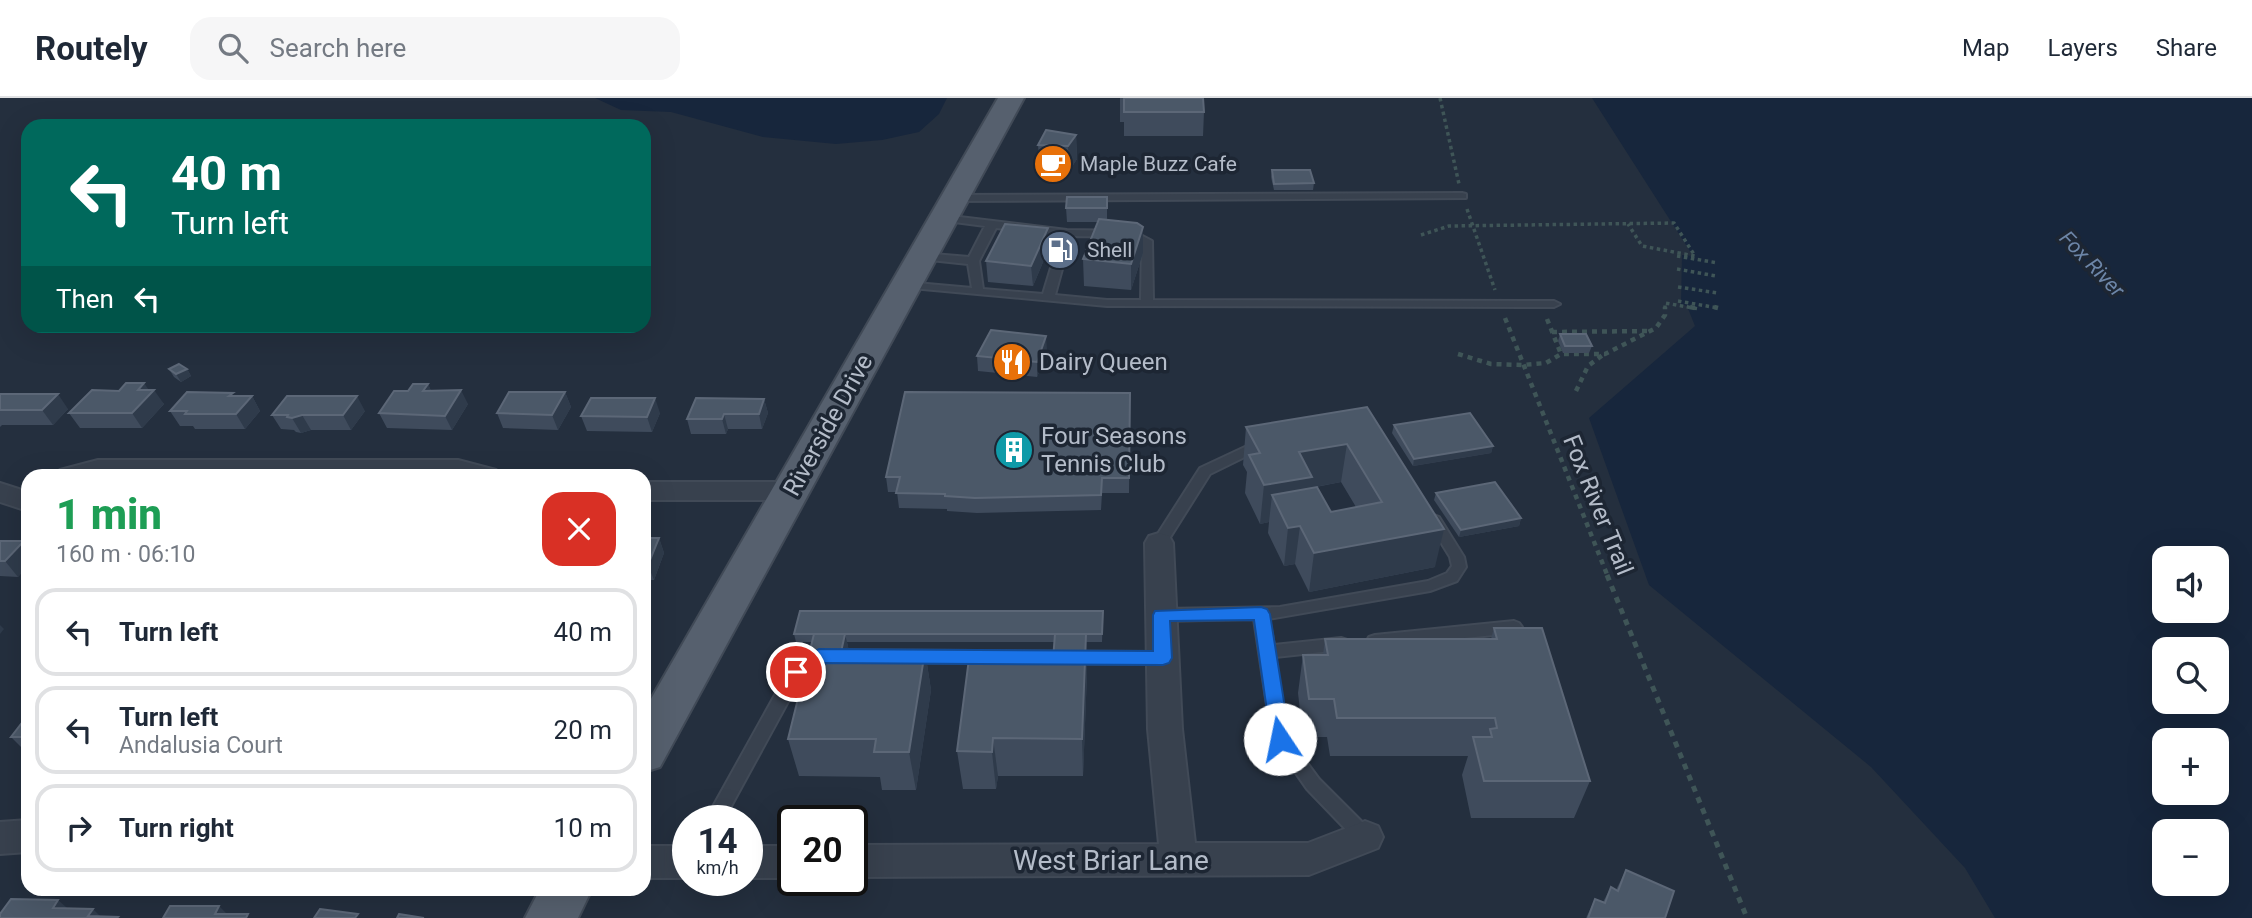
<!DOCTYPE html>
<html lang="en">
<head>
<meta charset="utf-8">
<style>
  :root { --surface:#fff; --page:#f6f6f7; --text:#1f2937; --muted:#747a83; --line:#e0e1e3 }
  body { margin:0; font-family:Roboto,sans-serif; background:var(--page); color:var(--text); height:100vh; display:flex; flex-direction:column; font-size:26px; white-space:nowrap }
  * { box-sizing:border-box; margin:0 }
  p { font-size:23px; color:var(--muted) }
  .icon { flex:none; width:38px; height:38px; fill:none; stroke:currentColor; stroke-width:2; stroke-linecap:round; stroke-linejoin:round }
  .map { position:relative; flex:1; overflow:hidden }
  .details { position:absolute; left:21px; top:371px; width:630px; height:427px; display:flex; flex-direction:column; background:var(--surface); border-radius:21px; box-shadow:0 7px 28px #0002 }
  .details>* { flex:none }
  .top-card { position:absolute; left:21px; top:21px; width:630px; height:214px; border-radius:21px; box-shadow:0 7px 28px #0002; background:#00695c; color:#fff; overflow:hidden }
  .tools { position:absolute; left:2152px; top:448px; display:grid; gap:14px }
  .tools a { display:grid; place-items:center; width:77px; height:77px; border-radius:14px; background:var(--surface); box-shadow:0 7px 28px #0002; font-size:35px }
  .speed { position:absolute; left:672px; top:707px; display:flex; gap:14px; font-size:35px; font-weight:700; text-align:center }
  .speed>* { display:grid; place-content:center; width:91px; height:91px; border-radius:50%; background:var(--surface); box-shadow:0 7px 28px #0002; line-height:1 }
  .speed small { font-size:18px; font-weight:400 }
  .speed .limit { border:4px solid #111; border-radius:10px; background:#fff; color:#111 }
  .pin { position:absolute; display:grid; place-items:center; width:60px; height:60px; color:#fff; margin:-30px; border:4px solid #fff; border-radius:50%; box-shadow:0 2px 7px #0007 }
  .me { position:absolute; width:77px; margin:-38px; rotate:349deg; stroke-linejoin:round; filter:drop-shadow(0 0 5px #0008) }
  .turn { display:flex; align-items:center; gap:24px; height:147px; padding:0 35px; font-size:32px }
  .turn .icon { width:91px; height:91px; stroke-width:2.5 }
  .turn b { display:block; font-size:49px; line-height:60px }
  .then { display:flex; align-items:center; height:66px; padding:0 35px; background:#0003; gap:14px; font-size:26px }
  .round { display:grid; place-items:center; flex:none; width:74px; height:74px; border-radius:21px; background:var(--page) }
  .overview { display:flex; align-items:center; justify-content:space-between; height:119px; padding:0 35px }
  h1 { font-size:42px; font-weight:800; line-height:52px; color:#1e9e55 }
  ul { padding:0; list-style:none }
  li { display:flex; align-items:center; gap:21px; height:88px; margin:0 14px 10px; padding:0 21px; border:4px solid var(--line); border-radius:21px }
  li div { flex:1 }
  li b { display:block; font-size:26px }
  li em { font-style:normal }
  header { display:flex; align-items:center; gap:42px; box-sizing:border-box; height:98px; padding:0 35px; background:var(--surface); border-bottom:2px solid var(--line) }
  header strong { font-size:33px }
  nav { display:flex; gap:38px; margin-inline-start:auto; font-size:24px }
  .search { width:490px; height:63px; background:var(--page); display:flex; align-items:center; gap:18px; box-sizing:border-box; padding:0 24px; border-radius:21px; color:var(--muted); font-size:26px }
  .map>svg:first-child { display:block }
</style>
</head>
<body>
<header>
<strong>Routely</strong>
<div class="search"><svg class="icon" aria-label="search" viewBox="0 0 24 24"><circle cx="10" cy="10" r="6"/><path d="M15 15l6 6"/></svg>Search here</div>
<nav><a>Map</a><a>Layers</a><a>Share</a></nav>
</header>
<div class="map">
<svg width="2252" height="820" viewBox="0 0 2252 820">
  <rect width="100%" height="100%" fill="#242f3e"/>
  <g fill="#17263c" fill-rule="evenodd">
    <path d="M595 0H947L939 16 919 34 882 42 836 46 763 39 671 14 621 12Z"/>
    <path d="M1592 0H2252V820H1995L1965 770 1871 669 1649 487 1589 320 1695 228 1687 208 1681 206 1682 157 1693 158ZM2165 460H2217V513H2165ZM2165 551H2217V604H2165ZM2165 642H2217V695H2165ZM2165 733H2217V786H2165Z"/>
  </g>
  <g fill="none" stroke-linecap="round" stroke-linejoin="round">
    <defs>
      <g id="lane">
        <path d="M1462 95 1466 96V100L954 103 949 100 954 97Z"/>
        <path d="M943 117 1067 132 1133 133 1152 143 1153 202 1554 203 1560 206 1554 209 1107 208 901 189 899 187 905 184 972 190 968 166 921 161 916 158 921 155 969 159 985 128 939 122 938 120ZM996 130 1061 137 1043 196 983 191 979 163ZM1071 138 1131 139 1142 144 1141 202H1107L1055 197Z"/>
        <path d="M1262 341 1269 345 1267 348 1210 376 1164 449H1154L1152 445 1200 370Z"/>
        <path d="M1434 417 1439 419 1464 459 1466 469 1457 483 1430 493 1269 521 1274 547 1341 540 1347 542 1349 546 1347 550 1341 552 1275 559 1288 639 1319 681 1371 733 1374 739 1371 745 1365 747 1359 745 1307 691 1272 641 1254 521 1161 523 1156 521 1153 517 1156 513 1161 511 1280 509 1428 483 1447 475 1452 468 1450 459 1427 422Z"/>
        <path d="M1514 523 1519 525 1522 529 1519 533 1514 535 1375 549 1369 547 1367 543 1369 539 1375 537Z"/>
        <path d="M819 552 1163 554 1169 556 1171 560 1169 564 1163 566 822 564 802 578 723 723H705L790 570Z"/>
      </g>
      <g id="street">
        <path d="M98 362H458L496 372 500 378H56L60 372Z"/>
        <path d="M644 384H791L801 386 805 393 801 400 791 402H644Z"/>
        <path d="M0 385 28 394V413L0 404Z"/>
        <path d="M1159 435 1169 438 1173 445 1182 631 1195 745H1308L1365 723 1378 728 1383 739 1378 750 1309 777 852 779V747L1159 746 1148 631 1145 445 1149 438Z"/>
        <path d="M28 722V754L0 756V724Z"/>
        <rect x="644" y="748" width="44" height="32"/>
        <rect x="747" y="748" width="46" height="32"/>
      </g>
      <g id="primary">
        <path d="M998 0H1024L660 669 644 674V613Z"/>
        <path d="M540 791H592L578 820H525Z"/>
      </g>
    </defs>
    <use href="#lane" stroke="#414a57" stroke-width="4"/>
    <use href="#street" stroke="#414a57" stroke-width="4"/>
    <use href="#primary" stroke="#414a57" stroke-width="4"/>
    <g stroke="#3f5557" stroke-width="3.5" stroke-dasharray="3.5 3.5" stroke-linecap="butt">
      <path d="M1440 0 1459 86"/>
      <path d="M1467 111 1495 192"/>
      <path d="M1421 137 1449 128 1674 125 1695 158 1642 148 1628 126"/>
      <path d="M1677 158 1718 165"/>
      <path d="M1677 171 1716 178"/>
      <path d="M1678 189 1718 195"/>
      <path d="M1678 203 1718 210"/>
      <path d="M1665 211V205L1699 211"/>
    </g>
    <g stroke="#3f5557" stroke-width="4.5" stroke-dasharray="5 5" stroke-linecap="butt">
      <path d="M1690 209 1699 211"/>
      <path d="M1714 209 1718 210"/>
      <path d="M1505 220 1608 479"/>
      <path d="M1547 221 1561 256"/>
      <path d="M1552 234 1651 233"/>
      <path d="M1458 256 1491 266 1522 267 1546 265 1561 256H1605L1656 230 1665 217V209"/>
      <path d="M1576 293 1588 268 1604 256"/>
    </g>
    <path stroke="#3f5557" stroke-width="5" stroke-dasharray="6 6" stroke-linecap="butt" d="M1607 477 1747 820"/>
    <use href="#lane" fill="#38414e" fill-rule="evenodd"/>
    <use href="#street" fill="#38414e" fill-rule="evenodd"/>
    <use href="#primary" fill="#56606e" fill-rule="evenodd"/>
  </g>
  <g fill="#3f4b5c" fill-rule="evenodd">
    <path d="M1120 0H1203L1204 14 1203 38H1124V24H1120Z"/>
    <path d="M1076 37 1077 61 1069 73 1040 71 1038 47Z"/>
    <path d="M1272 72 1314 85 1313 92H1274L1271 79Z"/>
    <path d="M1107 99V122L1143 129V155L1131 192 1084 188 1083 161 1098 124H1067L1066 110Z"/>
    <path d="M1048 130 1049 150 1033 188 988 184 986 163Z"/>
    <path d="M1560 236 1592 248 1589 255H1563L1558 243Z"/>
    <path d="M1047 252 1037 279 978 273 977 258Z"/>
    <path d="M169 271H187L191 278 181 284 174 279Z"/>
    <path d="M428 286 431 293 468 306 452 332 387 330 379 315 408 293Z"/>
    <path d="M149 292 164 306 142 330H80L69 315Z"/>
    <path d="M565 294 571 309 558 332 503 330 497 315Z"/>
    <path d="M1130 295 1129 395H1102L1101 412 977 415 947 413V411L899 410 897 394H888L886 379Z"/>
    <path d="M0 296 68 311 53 327H2L0 329Z"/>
    <path d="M235 298H252L260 313 245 331H195L193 328H180L170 313Z"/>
    <path d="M764 301 768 315 762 331H728L726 336H691L687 321Z"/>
    <path d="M1367 309 1435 469 1309 494 1295 466 1284 468 1268 435 1269 424 1260 426 1245 395 1247 374 1243 367 1246 329ZM1341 384 1356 409 1331 414 1311 390Z"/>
    <path d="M365 313 351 332H311L301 335 296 334 294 332 281 331 272 317Z"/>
    <path d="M660 315 652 334 587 333 581 318Z"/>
    <path d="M1394 327 1493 348 1491 355 1413 368 1392 335Z"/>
    <path d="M1436 395 1521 420 1519 428 1459 439 1434 402Z"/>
    <path d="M644 440H659L664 455 654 482H644Z"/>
    <path d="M0 443H24L28 448V467L18 479 0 478Z"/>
    <path d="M1103 513 1102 544H1086L1087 575 1083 678H998L996 691H963L957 653 1004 562H1053L1054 544H847L851 563H891L925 553 931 592 916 692H882L880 679 799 678 788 641 812 544H796L794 536Z"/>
    <path d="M1494 530 1590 683 1574 720H1471L1462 677 1468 658H1330L1327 639H1303L1298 595 1303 557H1323L1325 541H1491Z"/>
    <path d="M28 617V654H26L11 639Z"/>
    <path d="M1626 772 1665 820H1586L1595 801 1603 804 1611 789 1616 792Z"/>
  </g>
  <g fill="#2f3b4b">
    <path d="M1076 37 1077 61 1069 73 1068 48Z"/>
    <path d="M1143 129V155L1131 192V166Z"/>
    <path d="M1048 130 1049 150 1033 188 1031 168Z"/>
    <path d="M1046 238 1047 252 1037 279V264Z"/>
    <path d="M187 271 191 278 181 284 176 276Z"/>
    <path d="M144 285 151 295 154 292 164 306 142 330 132 315 138 292Z"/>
    <path d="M428 286 435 301 423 293Z"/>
    <path d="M461 292 468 306 452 332 445 318Z"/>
    <path d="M565 294 571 309 558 332 552 317Z"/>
    <path d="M58 296 68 311 53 327 42 312Z"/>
    <path d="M252 298 260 313 245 331 236 316Z"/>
    <path d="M357 298 365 313 351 332 343 317Z"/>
    <path d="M655 300 660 315 652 334 647 319Z"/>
    <path d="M764 301 768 315 762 331 759 316Z"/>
    <path d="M724 316 728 331 726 336 722 321Z"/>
    <path d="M302 317 311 332 301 335 292 320Z"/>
    <path d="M1347 346 1341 384 1272 397 1269 424 1260 426 1264 387 1299 354Z"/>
    <path d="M1493 348 1491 355 1413 368 1414 361Z"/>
    <path d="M1521 420 1519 428 1459 439 1461 432Z"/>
    <path d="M1300 428 1295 466 1284 468 1288 430Z"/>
    <path d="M1444 431 1435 469 1309 494 1314 455Z"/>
    <path d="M659 440 664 455 654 482 648 467Z"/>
    <path d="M24 443 28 448V467L18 479 5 463Z"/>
    <path d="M0 527 4 531 0 536Z"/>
    <path d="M845 536 854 574 839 563Z"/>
    <path d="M1086 536 1087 575 1083 678 1082 641Z"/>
    <path d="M925 553 931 592 916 692 909 654Z"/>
    <path d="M993 640 998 678 996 691 992 654Z"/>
    <path d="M58 802 74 816 53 810Z"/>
    <path d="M219 808 231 820 215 816Z"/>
    <path d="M93 811 102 820 88 818Z"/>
  </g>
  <g fill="#4b5868" stroke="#5c6777" stroke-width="2">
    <path d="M1124 0H1203L1204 14H1124Z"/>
    <path d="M1046 32 1076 37 1068 48 1038 47Z"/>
    <path d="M1272 72H1310L1314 85 1274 86Z"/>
    <path d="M1067 99H1107V110H1066Z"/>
    <path d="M1099 121 1137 125 1143 129 1131 166 1083 161Z"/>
    <path d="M1005 126 1048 130 1031 168 986 163Z"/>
    <path d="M991 232 1046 238 1037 264 977 258Z"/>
    <path d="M1560 236H1586L1592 248H1565Z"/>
    <path d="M179 266 187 271 176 276 169 271Z"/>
    <path d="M126 285H144L138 292H154L132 315H69L92 292 119 293Z"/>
    <path d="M413 286H428L423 293 461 292 445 318 379 315 394 293H408Z"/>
    <path d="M187 294 233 295 229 298H252L236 316H185L187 313H170Z"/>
    <path d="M509 294H565L552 317 497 315Z"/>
    <path d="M905 294 1130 295 1129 380H1102L1101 397 975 400 945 398V396L896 395 900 379H886Z"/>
    <path d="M0 296H58L42 312H0Z"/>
    <path d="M287 298H357L343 317H302L292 320 287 319 288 317H272Z"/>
    <path d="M591 300H655L647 319 581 318Z"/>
    <path d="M696 300 764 301 759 316H724L722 321H687Z"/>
    <path d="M1367 309 1444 431 1314 455 1300 428 1288 430 1272 397 1317 389 1331 414 1382 404 1347 346 1299 354 1312 379 1264 387 1249 357 1260 355 1246 329Z"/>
    <path d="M1470 315 1493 348 1414 361 1394 327Z"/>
    <path d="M1495 384 1521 420 1461 432 1436 395Z"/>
    <path d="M644 440H659L648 467H644Z"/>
    <path d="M0 443H24L5 463H0Z"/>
    <path d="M800 513H1103L1102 536H794Z"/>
    <path d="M1494 530H1542L1590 683H1484L1473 639H1492L1490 631 1497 630 1495 620H1337L1334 601H1309L1303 557H1328L1325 541H1497Z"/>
    <path d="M814 536H845L839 563H891L892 553H925L909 654H874L876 641H788Z"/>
    <path d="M1055 536H1086L1082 641 993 640 992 654 957 653 970 553H1003L1002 562H1053Z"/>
    <path d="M28 617V639H11Z"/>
    <path d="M1626 772 1674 793 1665 820H1588L1595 801 1605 805 1611 789 1618 793Z"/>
    <path d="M11 801 58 802 53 810 93 811 88 818 118 819 117 820H0V816Z"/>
    <path d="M170 808H219L215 816H248L246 820H163Z"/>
    <path d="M320 811 358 816 355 820H314Z"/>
    <path d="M399 816 424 820H397Z"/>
  </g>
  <path fill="#1a73e8" stroke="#114b97" stroke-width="2" d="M1261 509 1267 511 1270 516 1290 641 1287 646 1280 649 1274 646 1271 641 1254 522 1170 523 1172 560 1169 565 1163 567 823 565 796 581 789 579 787 574 789 569 819 551 1153 553V517L1155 513Z"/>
  <defs>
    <symbol id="cafe-disc" viewBox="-11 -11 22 22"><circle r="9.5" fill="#e8710a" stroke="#1d2633"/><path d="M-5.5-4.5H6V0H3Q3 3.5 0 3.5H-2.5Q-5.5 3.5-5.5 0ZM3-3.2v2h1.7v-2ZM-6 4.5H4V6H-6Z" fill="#fff"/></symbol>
    <symbol id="fuel-disc" viewBox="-11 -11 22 22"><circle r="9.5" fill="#5c6f8a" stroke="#1d2633"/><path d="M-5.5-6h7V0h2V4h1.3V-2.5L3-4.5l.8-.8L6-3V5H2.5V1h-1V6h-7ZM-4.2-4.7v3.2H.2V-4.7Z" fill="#fff"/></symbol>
    <symbol id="restaurant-disc" viewBox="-11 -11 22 22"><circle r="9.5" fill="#e8710a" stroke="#1d2633"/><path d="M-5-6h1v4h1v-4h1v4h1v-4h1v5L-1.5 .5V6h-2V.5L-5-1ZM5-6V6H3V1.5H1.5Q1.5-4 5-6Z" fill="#fff"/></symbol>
    <symbol id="building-disc" viewBox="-11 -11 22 22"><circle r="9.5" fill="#0f9aa8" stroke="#1d2633"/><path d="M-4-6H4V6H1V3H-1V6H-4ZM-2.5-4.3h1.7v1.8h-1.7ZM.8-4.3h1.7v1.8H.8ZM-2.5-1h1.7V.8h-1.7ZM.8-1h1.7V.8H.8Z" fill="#fff"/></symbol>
  </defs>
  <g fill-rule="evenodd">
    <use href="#cafe-disc" x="1031" y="44" width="44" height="44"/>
    <use href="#fuel-disc" x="1038" y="130" width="44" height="44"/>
    <use href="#restaurant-disc" x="990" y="242" width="44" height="44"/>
    <use href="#building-disc" x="992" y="330" width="44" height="44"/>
  </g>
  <g text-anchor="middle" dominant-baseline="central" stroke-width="7" stroke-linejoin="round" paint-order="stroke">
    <g font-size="21" fill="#b4bcc9" stroke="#1d2633" text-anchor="start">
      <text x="1080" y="66">Maple Buzz Cafe</text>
      <text x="1087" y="152">Shell</text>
    </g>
    <g font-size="21" font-style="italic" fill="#6d86a8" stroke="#1d2633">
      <text transform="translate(2092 166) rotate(46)">Fox River</text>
    </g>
    <g font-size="24" fill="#b4bcc9" stroke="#1d2633" text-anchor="start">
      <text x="1039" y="264">Dairy Queen</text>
      <text x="1041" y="338">Four Seasons<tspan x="1041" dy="28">Tennis Club</tspan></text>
    </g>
    <g font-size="24" fill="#b4bcc9" stroke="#1d2633">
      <text transform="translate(828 327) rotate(-61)">Riverside Drive</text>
      <text transform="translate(1598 407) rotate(68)">Fox River Trail</text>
    </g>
    <g font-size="28" fill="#b4bcc9" stroke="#1d2633">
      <text x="1111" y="762">West Briar Lane</text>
    </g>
  </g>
</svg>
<div class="tools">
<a><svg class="icon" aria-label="sound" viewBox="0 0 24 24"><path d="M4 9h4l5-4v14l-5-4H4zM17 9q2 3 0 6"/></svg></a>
<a><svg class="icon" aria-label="search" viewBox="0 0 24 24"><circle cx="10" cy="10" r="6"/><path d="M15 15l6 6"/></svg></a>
<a>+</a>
<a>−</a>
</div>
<div class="speed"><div>14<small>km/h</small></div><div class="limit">20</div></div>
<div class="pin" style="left:796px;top:574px;background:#d93025"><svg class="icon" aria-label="arrive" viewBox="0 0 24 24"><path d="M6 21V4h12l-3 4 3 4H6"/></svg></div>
<svg class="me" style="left:1280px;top:641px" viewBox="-20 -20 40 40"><circle r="19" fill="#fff"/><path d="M0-13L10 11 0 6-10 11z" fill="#1a73e8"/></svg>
<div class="top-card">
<div class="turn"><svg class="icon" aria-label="left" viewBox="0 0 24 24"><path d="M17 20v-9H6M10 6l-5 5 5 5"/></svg><div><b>40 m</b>Turn left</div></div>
<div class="then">Then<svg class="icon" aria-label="left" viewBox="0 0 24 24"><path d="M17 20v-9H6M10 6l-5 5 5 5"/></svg></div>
</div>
<section class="details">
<div class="overview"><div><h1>1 min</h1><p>160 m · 06:10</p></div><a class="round" style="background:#d93025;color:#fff"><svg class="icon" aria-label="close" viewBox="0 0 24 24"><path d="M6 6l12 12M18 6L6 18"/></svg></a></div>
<ul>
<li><svg class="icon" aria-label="left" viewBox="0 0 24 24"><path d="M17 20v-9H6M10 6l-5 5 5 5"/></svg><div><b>Turn left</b></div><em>40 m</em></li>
<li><svg class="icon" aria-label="left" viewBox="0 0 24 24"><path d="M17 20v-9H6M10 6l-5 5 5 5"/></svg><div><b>Turn left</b><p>Andalusia Court</p></div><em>20 m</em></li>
<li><svg class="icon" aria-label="right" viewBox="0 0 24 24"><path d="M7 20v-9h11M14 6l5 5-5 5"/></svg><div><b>Turn right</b></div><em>10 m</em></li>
</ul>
</section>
</div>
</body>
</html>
